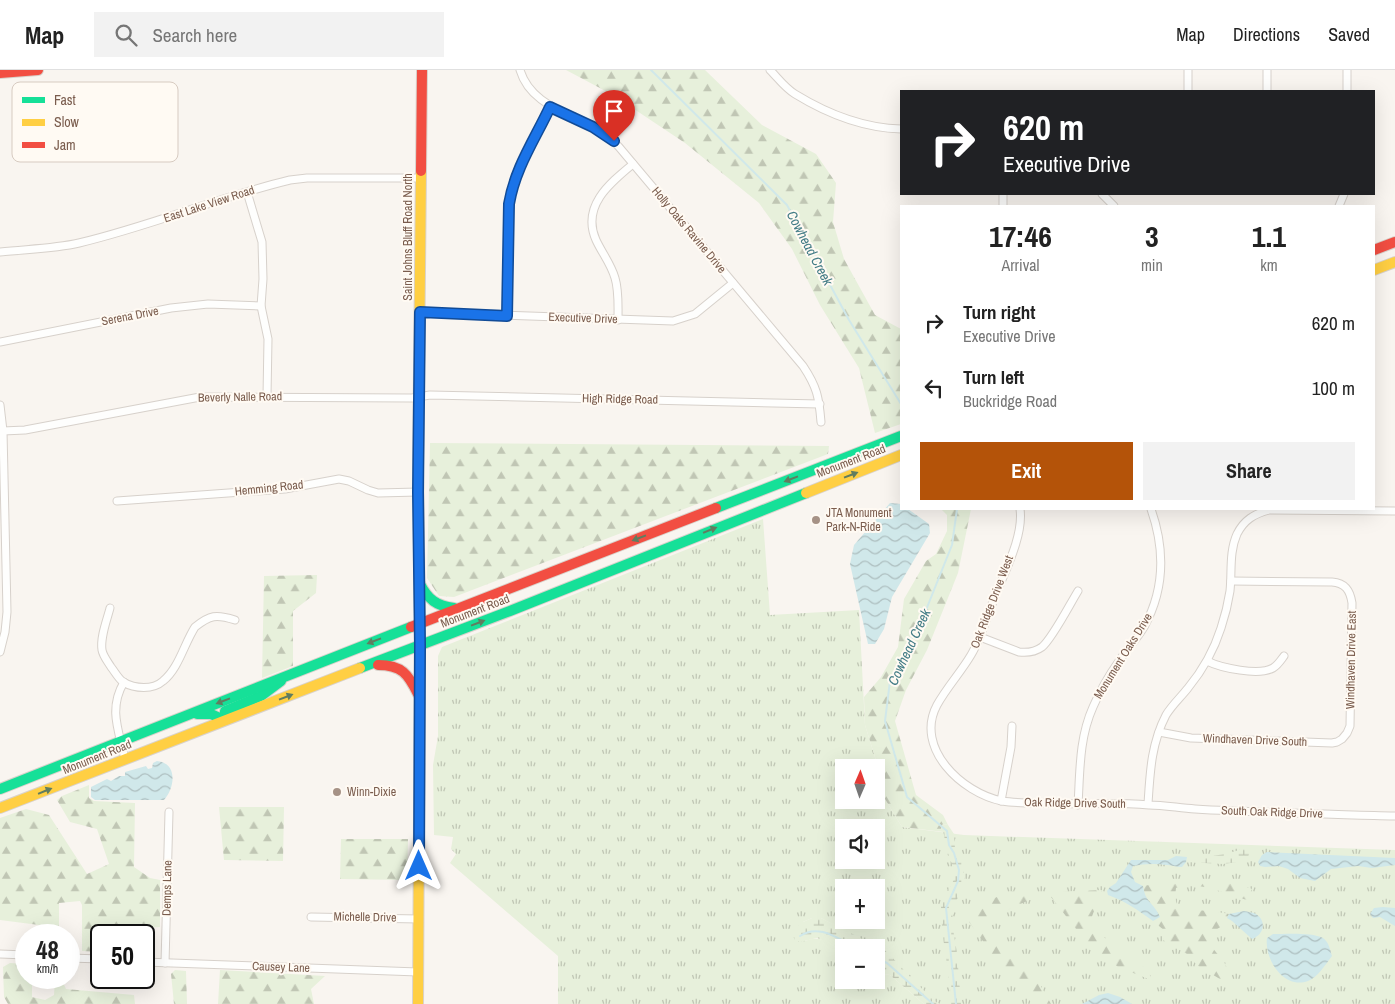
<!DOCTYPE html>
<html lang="en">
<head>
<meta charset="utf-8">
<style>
  :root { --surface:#fff; --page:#f2f2f2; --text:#222; --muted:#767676; --line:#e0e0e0; --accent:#b45309 }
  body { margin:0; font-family:"Archivo Narrow",sans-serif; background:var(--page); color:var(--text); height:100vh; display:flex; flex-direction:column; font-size:19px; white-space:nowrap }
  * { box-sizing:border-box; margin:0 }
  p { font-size:16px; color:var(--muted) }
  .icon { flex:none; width:28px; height:28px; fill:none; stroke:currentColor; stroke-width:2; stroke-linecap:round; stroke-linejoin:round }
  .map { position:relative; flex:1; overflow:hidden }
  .side { position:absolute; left:900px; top:135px; width:475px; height:305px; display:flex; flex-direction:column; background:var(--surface); border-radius:0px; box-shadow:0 5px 20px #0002 }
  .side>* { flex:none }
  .guide { position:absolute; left:900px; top:20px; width:475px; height:105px; border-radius:0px; box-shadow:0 5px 20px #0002; background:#202124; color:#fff; overflow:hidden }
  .needle { width:32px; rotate:2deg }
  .tools { position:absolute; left:835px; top:689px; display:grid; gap:10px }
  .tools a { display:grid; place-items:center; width:50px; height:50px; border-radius:0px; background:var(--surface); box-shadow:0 5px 20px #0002; font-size:25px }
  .speed { position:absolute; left:15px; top:854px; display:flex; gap:10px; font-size:25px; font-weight:700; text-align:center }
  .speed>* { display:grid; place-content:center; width:65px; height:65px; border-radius:50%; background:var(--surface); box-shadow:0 5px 20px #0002; line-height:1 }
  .speed small { font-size:12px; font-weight:400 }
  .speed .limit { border:2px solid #111; border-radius:8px; background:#fff; color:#111 }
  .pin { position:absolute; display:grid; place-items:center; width:42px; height:42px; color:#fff; margin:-51px -21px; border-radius:50% 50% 50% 0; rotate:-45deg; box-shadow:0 0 5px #0007 }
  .pin .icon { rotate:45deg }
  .me { position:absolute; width:55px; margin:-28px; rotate:0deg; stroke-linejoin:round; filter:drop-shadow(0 0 4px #0008) }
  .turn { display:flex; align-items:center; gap:18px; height:105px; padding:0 20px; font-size:22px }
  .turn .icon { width:65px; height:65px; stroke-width:2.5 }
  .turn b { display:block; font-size:35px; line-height:42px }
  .eta { display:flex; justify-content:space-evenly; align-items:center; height:85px; text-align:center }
  .eta b { font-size:30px; font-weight:700; line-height:35px }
  .button { display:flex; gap:10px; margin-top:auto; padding:10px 20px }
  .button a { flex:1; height:58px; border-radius:0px; background:var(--accent); color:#fff; font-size:20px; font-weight:700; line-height:58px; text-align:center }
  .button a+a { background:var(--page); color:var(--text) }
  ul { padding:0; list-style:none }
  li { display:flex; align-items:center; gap:15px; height:65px; padding:0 20px }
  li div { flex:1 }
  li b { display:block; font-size:19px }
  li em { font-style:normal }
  header { display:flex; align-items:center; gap:30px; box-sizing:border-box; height:70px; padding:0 25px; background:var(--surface); border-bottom:1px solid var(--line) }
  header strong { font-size:24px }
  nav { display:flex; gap:28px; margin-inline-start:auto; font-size:18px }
  .search { width:350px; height:45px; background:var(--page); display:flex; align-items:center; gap:12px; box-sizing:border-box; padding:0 18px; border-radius:0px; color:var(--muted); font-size:19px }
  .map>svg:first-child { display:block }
</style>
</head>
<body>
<header>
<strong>Map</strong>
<div class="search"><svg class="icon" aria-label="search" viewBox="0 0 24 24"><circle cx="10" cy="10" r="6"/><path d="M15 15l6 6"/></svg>Search here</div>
<nav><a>Map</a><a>Directions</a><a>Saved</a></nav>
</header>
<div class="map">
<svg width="1395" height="934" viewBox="0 0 1395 934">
  <defs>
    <pattern id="grass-tufts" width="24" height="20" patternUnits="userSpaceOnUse" patternTransform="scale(1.25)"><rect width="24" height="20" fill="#e7f0db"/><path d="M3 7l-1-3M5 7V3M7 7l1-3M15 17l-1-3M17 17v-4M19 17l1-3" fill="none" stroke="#c0c6b4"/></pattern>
    <pattern id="forest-firs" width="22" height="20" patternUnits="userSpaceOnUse" patternTransform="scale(1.25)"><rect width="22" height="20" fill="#e7f0db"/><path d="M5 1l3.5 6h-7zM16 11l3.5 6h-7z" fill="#c0c6b4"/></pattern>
    <pattern id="wetland-marsh" width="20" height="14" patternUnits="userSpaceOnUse" patternTransform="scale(1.25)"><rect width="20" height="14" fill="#e7f0db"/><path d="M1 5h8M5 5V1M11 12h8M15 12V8" fill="none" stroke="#c0c6b4"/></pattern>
    <pattern id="water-waves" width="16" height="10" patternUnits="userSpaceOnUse" patternTransform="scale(1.25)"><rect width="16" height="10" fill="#d0e8ea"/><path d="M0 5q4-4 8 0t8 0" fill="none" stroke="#aebfc0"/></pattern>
  </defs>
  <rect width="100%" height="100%" fill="#f9f5f0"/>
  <path fill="url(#grass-tufts)" fill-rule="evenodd" d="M763 449 770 545 859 540 865 655 879 700 885 729 902 757 964 765 1395 780V934H928L876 878 821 848H812L803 852 805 871C819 865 830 872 844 878V910H876V903L890 905 924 934H558V886L450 793 456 784 451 779 453 767 434 765 433 695 438 666V586L442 577ZM844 698H876V730H844ZM844 758H876V790H844ZM844 818H876V850H844Z"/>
  <g fill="url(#forest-firs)">
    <path d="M566 0H705L762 55 816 84 836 113 833 152 844 189 875 245 901 259V354L875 363 859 298 820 235 792 179 759 133 685 73 613 25Z"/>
    <path d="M430 373 829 376 828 384 454 527 439 526 427 508Z"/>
    <path d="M941 439H971L958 503 927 580 906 620 895 651 916 725 943 745 948 755 943 754 941 758 944 762 902 757 885 729 879 700 865 655 864 627 881 607 898 577 904 529 926 491 936 484 947 461V445Z"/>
    <path d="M317 505 316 523 293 541V596L262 608 264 506Z"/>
    <path d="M89 715V728L94 731 135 733 134 797 150 808 160 810V857L112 860 107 865H101V882L82 881V835L80 831 59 833V859L54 863 39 855 0 850V748L26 739 49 745 87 804 109 794 97 759 70 752 57 730 62 726Z"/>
    <path d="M219 737H284L283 791 224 790Z"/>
    <path d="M341 769H408L407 810 340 809Z"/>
    <path d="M1224 809 1252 819 1247 830C1225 824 1198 810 1176 818 1172 847 1190 839 1209 841 1216 841 1222 843 1229 844L1224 855 1212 862 1211 876 1224 892 1233 909 1225 912 1198 896 1187 884 1163 870 1165 861 1153 851 1160 847C1154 833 1145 832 1143 816L1178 810 1194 812Z"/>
    <path d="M1019 819 1034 828 994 846 985 858 1038 911 1051 934H1032L1008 899H995L985 874 969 852 975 835Z"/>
    <path d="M1102 820 1091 849 1101 865 1149 901 1151 910 1118 897 1087 873 1051 827 1062 822Z"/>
    <path d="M10 893 26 894V908H32V927L45 930 54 925 55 908H61L66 919 134 925 135 934H8L4 927 3 897Z"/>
    <path d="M175 900 186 901 187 934H174L171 904Z"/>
    <path d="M220 900 325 906 311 919 314 934H218Z"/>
  </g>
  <g fill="url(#wetland-marsh)">
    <path d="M943 754 948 755 954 764 955 779 964 794V816L953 837 952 853 957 883 961 934H949L951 929C949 898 941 867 941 836 941 824 951 819 954 809 958 799 948 789 946 780 943 770 947 768 941 758Z"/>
    <path d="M1244 778 1249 782V785L1245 791 1223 794 1186 792 1187 787C1207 787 1225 786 1244 778Z"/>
    <path d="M812 848H821L886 881 916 913 936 932 940 934H924L890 905 876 903V898L882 895 876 893V878H844L817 868 800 872 795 870 793 866 794 860 803 852Z"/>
  </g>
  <g fill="url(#water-waves)">
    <path d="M890 433 901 434V439H908L929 454 930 463 892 527 884 559 875 574H868L850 494 854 475Z"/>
    <path d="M157 691C178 693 175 718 164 730H95L91 727V717L107 709 111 711 119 706H125V702L146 696 148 699 152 698 153 693Z"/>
    <path d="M1267 782 1395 788V795L1372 798 1358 796 1331 799 1315 811 1300 808 1288 799 1279 796 1265 797 1260 796 1258 792 1262 785Z"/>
    <path d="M1176 786 1187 787 1186 792 1182 797C1176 797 1171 795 1166 795 1155 793 1143 794 1133 796L1131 802 1135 812 1143 816C1145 832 1154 833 1160 847L1153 851C1138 840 1125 831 1108 825L1107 821 1110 817 1116 813 1131 790H1168Z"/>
    <path d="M1383 837 1395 838V856L1380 847 1373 848 1370 844 1374 838Z"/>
    <path d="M1244 841C1248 842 1252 842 1256 844 1267 851 1264 865 1252 869L1232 851 1227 848 1229 844Z"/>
    <path d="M1273 864C1285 864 1312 862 1323 868 1329 872 1330 880 1332 886 1325 895 1318 907 1308 911 1283 920 1264 888 1267 868Z"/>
    <path d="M1108 923 1120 927 1132 934H1082L1099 925Z"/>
  </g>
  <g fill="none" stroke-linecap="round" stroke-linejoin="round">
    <g stroke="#d0e8ea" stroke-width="2">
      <path d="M651 0 787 135 849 250 901 334"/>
      <path d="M800 866C819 853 838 869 857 878"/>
      <path d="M876 888 887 893 933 934"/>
      <path d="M956 934 946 838 958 811 959 800 954 783 949 775 947 761 907 727 885 651 890 611 926 540 952 475 957 439"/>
    </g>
    <defs>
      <g id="street">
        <path d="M520 0C533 44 591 45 619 77L803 296C817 317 819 327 821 352"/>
        <path d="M770 0C778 8 785 18 795 24 826 43 864 58 901 59"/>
        <path d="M1188 21V0"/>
        <path d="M1267 21V0"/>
        <path d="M1347 21V0"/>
        <path d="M247 122 262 172 263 209 261 236 268 269 267 326"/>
        <path d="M1003 124V136"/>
        <path d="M1102 124 1114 136"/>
        <path d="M1339 136 1344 124"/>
        <path d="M0 182C26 179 53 179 79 173 151 156 219 127 290 110L307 108H421"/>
        <path d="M420 242 673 251 695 244 733 213"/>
        <path d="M507 246 509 134C515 99 534 69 550 37"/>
        <path d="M618 250C618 236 619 221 615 208 611 194 602 183 596 170 581 136 610 113 633 94"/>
        <path d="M0 272 171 238 208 234 261 236"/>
        <path d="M0 335 3 361 7 542 5 562 0 582"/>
        <path d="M3 361 25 360 200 327 412 328 430 325 820 334"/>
        <path d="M117 431 285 419 339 409 349 411 368 420 378 423 418 422"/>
        <path d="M1020 439C1024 466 1004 503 994 529 987 547 981 568 971 585 961 602 947 617 937 635 914 678 962 723 1002 731 1014 733 1027 733 1040 733 1076 735 1113 732 1149 735 1164 735 1179 738 1195 739 1261 743 1328 744 1395 746"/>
        <path d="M110 538C107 550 100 567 102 580 103 586 108 592 111 597 115 602 118 608 123 612 135 619 153 620 163 611 179 598 184 574 195 557 210 545 216 544 235 550"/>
        <path d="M980 567 1019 582C1027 583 1035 582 1042 577 1052 569 1070 534 1078 521"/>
        <path d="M1207 591C1221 598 1259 606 1273 598 1278 595 1281 590 1284 586"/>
        <path d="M124 612C108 639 119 661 125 689"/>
        <path d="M1159 662 1191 668 1332 673 1337 672 1342 669 1347 663 1350 656 1352 533C1350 520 1345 513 1332 512L1231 511"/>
        <path d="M1001 731 1011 677 1012 656"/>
        <path d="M1148 734C1150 703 1151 674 1166 645 1172 635 1181 627 1188 618 1202 601 1214 580 1221 558 1225 546 1228 534 1230 521 1232 502 1229 482 1237 464 1244 450 1254 444 1269 440L1395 441"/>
        <path d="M1078 735C1080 702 1079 668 1093 637 1100 621 1109 605 1119 591 1127 579 1137 569 1144 557 1165 519 1165 479 1151 439"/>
        <path d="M311 847 419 849"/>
        <path d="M0 884 26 885"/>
        <path d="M69 888 101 889"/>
        <path d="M144 892 418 902"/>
        <path d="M165 893 169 742"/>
      </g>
      <g id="fast">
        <path d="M716 438 901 366"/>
        <path d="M420 514C428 529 436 536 454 538"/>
        <path d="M360 598 510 541 806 423"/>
        <path d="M197 644H211L224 650"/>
        <path d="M224 650 225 641 261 626 281 611"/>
        <path d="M0 719 411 557"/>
      </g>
      <g id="slow">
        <path d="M1374 200 1395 192"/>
        <path d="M418 398 421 101"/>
        <path d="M806 423 901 385"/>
        <path d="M0 738 360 598"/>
        <path d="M418 934 420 557"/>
      </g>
      <g id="jam">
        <path d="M0 3 38 0"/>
        <path d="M421 101 422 0"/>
        <path d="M1374 180 1395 172"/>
        <path d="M418 398 420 557"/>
        <path d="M411 557 716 438"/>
        <path d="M378 595C402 595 408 604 418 624"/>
      </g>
    </defs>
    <use href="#street" stroke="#d7d1cb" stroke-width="9"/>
    <use href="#fast" stroke="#d9d2cb" stroke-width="12"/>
    <use href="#slow" stroke="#d9d2cb" stroke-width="12"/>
    <use href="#jam" stroke="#d9d2cb" stroke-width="12"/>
    <use href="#street" stroke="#fefefd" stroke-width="7"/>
    <use href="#fast" stroke="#16e098" stroke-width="10"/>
    <use href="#slow" stroke="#ffcf43" stroke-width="10"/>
    <use href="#jam" stroke="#f24e42" stroke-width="10"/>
  </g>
  <defs><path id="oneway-solid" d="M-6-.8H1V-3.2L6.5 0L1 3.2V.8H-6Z" transform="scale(1.25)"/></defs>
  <g fill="#617d60">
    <use href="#oneway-solid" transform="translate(851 405) rotate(-21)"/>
    <use href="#oneway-solid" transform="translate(791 409) rotate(159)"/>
    <use href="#oneway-solid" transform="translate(710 460) rotate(-22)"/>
    <use href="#oneway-solid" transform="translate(639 468) rotate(159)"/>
    <use href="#oneway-solid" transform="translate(478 553) rotate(-21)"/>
    <use href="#oneway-solid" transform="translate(374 571) rotate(159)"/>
    <use href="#oneway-solid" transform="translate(286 627) rotate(-21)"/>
    <use href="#oneway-solid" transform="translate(223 631) rotate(159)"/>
    <use href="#oneway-solid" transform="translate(45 721) rotate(-22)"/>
  </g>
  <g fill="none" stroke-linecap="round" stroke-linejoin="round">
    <defs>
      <path id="route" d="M419 796 420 575 418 422 420 242 507 246 509 134C515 98 535 69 550 37L593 57 614 71"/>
    </defs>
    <use href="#route" stroke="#114b97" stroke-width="12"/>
    <use href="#route" stroke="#1a73e8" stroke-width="9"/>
  </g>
  <g fill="#a69286" stroke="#fffaf3" stroke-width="2">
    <circle cx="816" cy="450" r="5"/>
    <circle cx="337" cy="722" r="5"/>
  </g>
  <g text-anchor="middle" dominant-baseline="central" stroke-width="4" stroke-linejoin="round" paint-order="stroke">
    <g font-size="12" fill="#7a5c4d" stroke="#fffaf3">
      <text transform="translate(209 134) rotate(-18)">East Lake View Road</text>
      <text transform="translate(689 160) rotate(50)">Holly Oaks Ravine Drive</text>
      <text transform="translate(408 167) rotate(-90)">Saint Johns Bluff Road North</text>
      <text transform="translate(130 246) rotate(-11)">Serena Drive</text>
      <text transform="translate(583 248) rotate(2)">Executive Drive</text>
      <text transform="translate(240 327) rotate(-1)">Beverly Nalle Road</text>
      <text transform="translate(620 329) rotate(1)">High Ridge Road</text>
      <text transform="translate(851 391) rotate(-21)">Monument Road</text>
      <text transform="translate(269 418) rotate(-6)">Hemming Road</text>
      <text transform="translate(992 532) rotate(-69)">Oak Ridge Drive West</text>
      <text transform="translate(475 541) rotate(-21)">Monument Road</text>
      <text transform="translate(1123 586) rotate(-58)">Monument Oaks Drive</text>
      <text transform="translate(1351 590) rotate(-89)">Windhaven Drive East</text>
      <text transform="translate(1255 670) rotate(2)">Windhaven Drive South</text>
      <text transform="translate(97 687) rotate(-22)">Monument Road</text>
      <text transform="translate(1075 733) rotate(1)">Oak Ridge Drive South</text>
      <text transform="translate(1272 742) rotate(2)">South Oak Ridge Drive</text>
      <text transform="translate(167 818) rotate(-89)">Demps Lane</text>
      <text transform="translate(365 847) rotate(1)">Michelle Drive</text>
      <text transform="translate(281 897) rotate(2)">Causey Lane</text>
    </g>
    <g font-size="12" fill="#7a5c4d" stroke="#fffaf3" text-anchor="start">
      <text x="826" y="443">JTA Monument<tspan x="826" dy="14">Park-N-Ride</tspan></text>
      <text x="347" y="722">Winn-Dixie</text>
    </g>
    <g font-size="14" font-style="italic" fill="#437c86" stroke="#fffaf3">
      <text transform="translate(810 178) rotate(62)">Cowhead Creek</text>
      <text transform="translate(909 577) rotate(-65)">Cowhead Creek</text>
    </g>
  </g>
  <rect x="12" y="12" width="166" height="80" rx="8" fill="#fffaf3" stroke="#d7cbc1" stroke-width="1"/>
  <rect x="22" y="27" width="23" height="6" fill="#16e098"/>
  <rect x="22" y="49" width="23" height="7" fill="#ffcf43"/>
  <rect x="22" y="72" width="23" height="6" fill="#f24e42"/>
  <g font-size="14" fill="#7a5c4d">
    <text x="54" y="35">Fast</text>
    <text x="54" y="57">Slow</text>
    <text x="54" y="80">Jam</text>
  </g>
</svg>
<div class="tools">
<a><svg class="needle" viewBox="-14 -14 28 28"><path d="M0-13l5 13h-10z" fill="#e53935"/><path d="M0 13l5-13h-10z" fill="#767676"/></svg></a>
<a><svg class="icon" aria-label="sound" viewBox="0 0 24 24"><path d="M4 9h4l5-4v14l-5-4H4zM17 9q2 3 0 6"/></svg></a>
<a>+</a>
<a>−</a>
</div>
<div class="speed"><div>48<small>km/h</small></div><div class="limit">50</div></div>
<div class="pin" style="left:614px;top:71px;background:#d93025"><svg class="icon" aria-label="arrive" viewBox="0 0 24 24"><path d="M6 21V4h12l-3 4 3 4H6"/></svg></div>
<svg class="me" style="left:419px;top:796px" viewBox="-20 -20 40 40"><path d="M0-17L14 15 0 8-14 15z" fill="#1a73e8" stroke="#fff" stroke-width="4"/></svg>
<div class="guide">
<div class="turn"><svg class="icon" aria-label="right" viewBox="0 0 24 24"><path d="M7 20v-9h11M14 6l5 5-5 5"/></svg><div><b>620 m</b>Executive Drive</div></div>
</div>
<section class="side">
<div class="eta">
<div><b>17:46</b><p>Arrival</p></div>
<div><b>3</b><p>min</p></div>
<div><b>1.1</b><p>km</p></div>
</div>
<ul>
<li><svg class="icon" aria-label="right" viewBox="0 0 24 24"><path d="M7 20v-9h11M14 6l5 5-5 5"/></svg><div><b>Turn right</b><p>Executive Drive</p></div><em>620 m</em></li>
<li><svg class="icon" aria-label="left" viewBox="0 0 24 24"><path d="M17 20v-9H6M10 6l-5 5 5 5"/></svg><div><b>Turn left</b><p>Buckridge Road</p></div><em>100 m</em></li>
</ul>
<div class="button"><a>Exit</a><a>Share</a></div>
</section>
</div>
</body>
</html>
